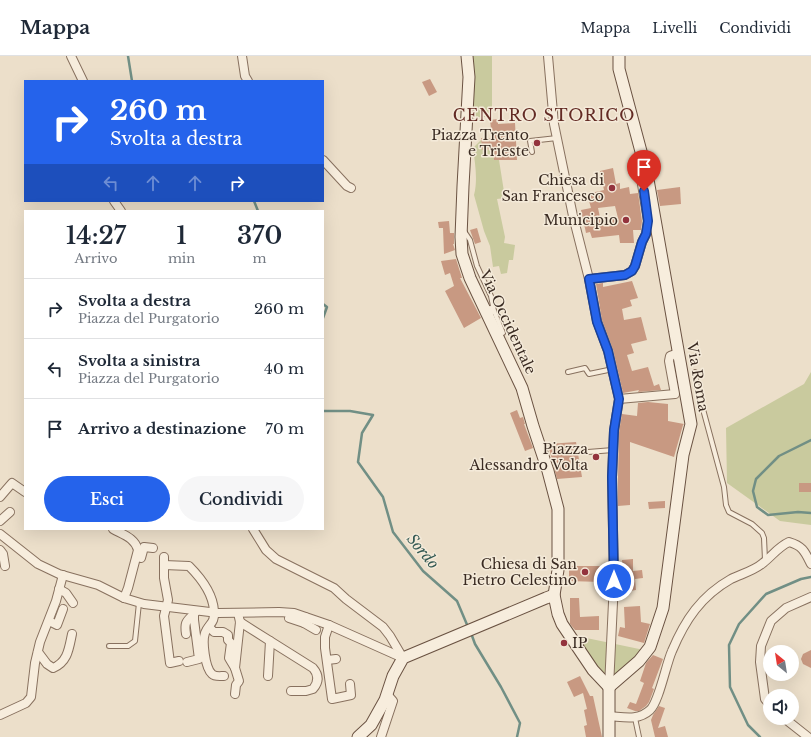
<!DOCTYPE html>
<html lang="it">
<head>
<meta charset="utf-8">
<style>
  :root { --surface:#fff; --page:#f6f6f7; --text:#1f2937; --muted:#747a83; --line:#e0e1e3; --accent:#2563eb }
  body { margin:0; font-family:"Libre Baskerville",serif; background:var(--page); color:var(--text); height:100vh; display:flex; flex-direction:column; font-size:15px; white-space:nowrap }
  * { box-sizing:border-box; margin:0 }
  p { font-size:13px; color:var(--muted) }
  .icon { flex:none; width:22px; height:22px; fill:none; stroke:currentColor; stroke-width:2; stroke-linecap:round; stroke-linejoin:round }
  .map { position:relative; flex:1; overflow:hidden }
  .drawer { position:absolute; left:24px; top:154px; width:300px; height:320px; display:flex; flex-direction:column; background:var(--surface); border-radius:0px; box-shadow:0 4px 16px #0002 }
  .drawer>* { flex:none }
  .guide { position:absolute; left:24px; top:24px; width:300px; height:122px; border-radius:0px; box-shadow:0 4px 16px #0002; background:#2563eb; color:#fff; overflow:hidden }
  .needle { width:26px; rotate:330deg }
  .buttons { position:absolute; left:763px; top:589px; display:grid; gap:8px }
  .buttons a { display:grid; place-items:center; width:36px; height:36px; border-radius:50%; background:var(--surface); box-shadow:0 4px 16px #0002; font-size:20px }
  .pin { position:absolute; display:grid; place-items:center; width:34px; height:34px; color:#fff; margin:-41px -17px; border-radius:50% 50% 50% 0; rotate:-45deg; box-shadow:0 0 4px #0007 }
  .pin .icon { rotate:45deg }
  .me { position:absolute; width:44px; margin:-22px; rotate:0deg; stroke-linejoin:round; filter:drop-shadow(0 0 3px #0008) }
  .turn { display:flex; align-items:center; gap:14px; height:84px; padding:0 20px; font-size:18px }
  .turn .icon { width:52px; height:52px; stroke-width:2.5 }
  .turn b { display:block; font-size:28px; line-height:34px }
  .lanes { display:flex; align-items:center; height:38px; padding:0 20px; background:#0003; justify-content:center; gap:20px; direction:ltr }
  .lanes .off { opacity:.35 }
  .eta { display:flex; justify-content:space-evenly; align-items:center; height:68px; text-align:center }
  .eta b { font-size:24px; font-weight:600; line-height:28px }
  .primary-button { display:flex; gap:8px; margin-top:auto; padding:8px 20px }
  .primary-button a { flex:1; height:46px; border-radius:24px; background:var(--accent); color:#fff; font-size:16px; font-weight:600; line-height:46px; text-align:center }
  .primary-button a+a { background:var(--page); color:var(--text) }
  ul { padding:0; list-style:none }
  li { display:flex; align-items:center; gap:12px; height:60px; padding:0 20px; border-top:1px solid var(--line) }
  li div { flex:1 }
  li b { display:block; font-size:15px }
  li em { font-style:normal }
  header { display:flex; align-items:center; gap:24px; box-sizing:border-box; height:56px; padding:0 20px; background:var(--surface); border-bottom:1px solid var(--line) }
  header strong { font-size:19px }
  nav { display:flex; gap:22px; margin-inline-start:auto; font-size:14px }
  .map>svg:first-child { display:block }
</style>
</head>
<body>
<header>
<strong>Mappa</strong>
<nav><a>Mappa</a><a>Livelli</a><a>Condividi</a></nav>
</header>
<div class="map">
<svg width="811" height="681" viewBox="0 0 811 681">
  <rect width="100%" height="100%" fill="#ecdfca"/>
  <g fill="#c9ca9e">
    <path d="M473 0H492V61H471L474 13Z"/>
    <path d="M481 84 482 94 493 93 494 104H499L505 142 497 143 505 181 504 187 515 189 513 204H509L507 217 501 218 499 210 493 211 490 190 484 175 474 139C478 124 475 107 473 92Z"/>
    <path d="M811 316V469L780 465 727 427 726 372 804 328Z"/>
    <path d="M572 579 644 594 614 622 603 621Z"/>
  </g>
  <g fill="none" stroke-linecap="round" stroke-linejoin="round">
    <g stroke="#718f85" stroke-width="2.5">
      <path d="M128 0 132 25"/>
      <path d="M254 145 258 155"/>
      <path d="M323 248 327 251 323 262"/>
      <path d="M323 355H350L373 359 362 377 358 406 383 441 393 476 423 515 457 545 468 571"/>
      <path d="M811 384 779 400 756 423 753 435 757 451 768 459 798 456 811 457"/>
      <path d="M471 577 475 588 501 631 520 667 517 681"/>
      <path d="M760 681 748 669 730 631 729 589 739 568 766 538 801 523 811 521"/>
    </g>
  </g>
  <g fill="#c89982" fill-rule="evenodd">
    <path d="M430 23 437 36 429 40 422 26Z"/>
    <path d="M498 63V68L515 67 517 104H494L493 93 482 94 481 82H492L490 64Z"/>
    <path d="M613 112 616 128 620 127V133L629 131 630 138 638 137 642 165 641 174H633L634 187H620L619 179 592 182 590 176 586 177 581 154 591 152 587 138 604 134 600 115ZM615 150 618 162 601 166 598 152Z"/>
    <path d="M680 131 681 148 660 150 657 134Z"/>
    <path d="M449 165 450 177H454V188H453L455 194 444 198 443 172H439L438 166Z"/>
    <path d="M477 172 481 186 475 188 470 174Z"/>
    <path d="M456 203 462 222H460L481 262 464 272 445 235 454 230 450 217 445 219 441 205Z"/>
    <path d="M632 225 638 242 630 244 632 250 622 253 624 264 641 261 647 284 631 288 634 297 627 299 632 315 648 311 654 330 659 328 661 334 638 336 639 334 623 337 613 294 602 264 596 228 603 227V231Z"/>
    <path d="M648 346 668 348V365L684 368 683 369 674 401 630 386V449L618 450V421L619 376 622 358 637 360 638 347Z"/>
    <path d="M517 354 520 362 523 361 525 368H524L533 392 525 395 510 357Z"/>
    <path d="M576 386 582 421 557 423 548 388Z"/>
    <rect x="799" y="427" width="12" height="9"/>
    <path d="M665 445V452L649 453 648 446Z"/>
    <path d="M633 503V515L642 514 643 522 635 523 636 534 623 536 620 516H622V504Z"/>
    <path d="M569 510H602L601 526 569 525Z"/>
    <path d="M570 542H579L580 561 599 560V574H575L570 568Z"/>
    <path d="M640 550 641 566 650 568 644 587 618 580 620 571 625 572 624 551Z"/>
    <path d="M811 594V612L803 608 801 603 803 598Z"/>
    <path d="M653 599 663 603 652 632 654 633 649 646 646 650 639 655H635L627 652 630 646 636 648 644 627 640 625 646 607Z"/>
    <path d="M580 620 590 640H593L602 681H586L584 670 587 669 584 654 587 653 583 637 574 641 567 626Z"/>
    <path d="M659 650 665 652 658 672 665 670 668 681H655L651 664 653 659Z"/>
  </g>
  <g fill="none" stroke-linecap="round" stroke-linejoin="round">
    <defs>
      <g id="lane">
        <path d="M532 96 530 85 557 82"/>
        <path d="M464 175 470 184 477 210 491 240 494 255 492 256 490 252"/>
        <path d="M494 255 503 277"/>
        <path d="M568 316 585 312 589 318 613 313"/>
        <path d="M695 316 697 331 724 431 726 449 729 456 752 468 762 477 764 482 765 504"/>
        <path d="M588 396 613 394"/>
        <path d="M109 590H128L135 585 139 547"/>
        <path d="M635 662 639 681"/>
      </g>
      <g id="street">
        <path d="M71 0 83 25"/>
        <path d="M242 0 245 20 248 25"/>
        <path d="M548 0 554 68 573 160 589 223 597 265 608 295 619 343 614 375 612 421 614 525 609 631"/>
        <path d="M323 104 347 130 351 132"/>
        <path d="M114 145 121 155"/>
        <path d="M589 223 625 219 632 215 635 210 642 186 646 178 648 165 639 110 643 106"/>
        <path d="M619 343 675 338 669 305 670 300 678 297"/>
        <path d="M0 441 12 427 25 436"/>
        <path d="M0 465 10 456"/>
        <path d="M113 473C124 479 135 482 138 494L128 532 124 542"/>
        <path d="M253 473 266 494 276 503 334 532 346 543 383 571 390 580 403 602"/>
        <path d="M0 478 38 508 59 518 98 529 124 542 144 548 218 557 279 556 294 557 329 569 403 602"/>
        <path d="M0 494 3 498 5 510"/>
        <path d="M164 501V522L168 544 164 560 170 607 179 605"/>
        <path d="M141 502 144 491 153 492"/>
        <path d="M164 509 189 510C201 522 213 537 214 555 215 568 209 567 205 577 202 585 205 612 212 618 215 621 220 620 224 620"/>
        <path d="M59 533 66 537 73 547"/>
        <path d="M305 561 304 567 316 574"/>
        <path d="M289 562 304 567"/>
        <path d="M49 565 57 569 63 553"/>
        <path d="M240 566 270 585 268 620"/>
        <path d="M329 569 325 581V592L332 643 351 639 350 628"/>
        <path d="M209 571 214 576H223L228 579V584L231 587 229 602 235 612"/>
        <path d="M186 578C184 565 187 565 195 557"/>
        <path d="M270 585 313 612C319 619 319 626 313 633L306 635H291"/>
        <path d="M38 596 47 608 53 612C68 606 69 592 72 578"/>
        <path d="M327 604 336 603"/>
        <path d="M187 606 199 603 194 564V559"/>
        <path d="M235 638 236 629 239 625 235 612 240 566 238 557"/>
        <path d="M770 649 765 643 760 606 761 590 771 565 786 552 811 541"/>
        <path d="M0 659 26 647 31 641 35 607 40 586 56 545 63 519"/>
        <path d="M609 660C624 661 638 665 650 654 659 646 666 608 672 595 685 564 701 540 731 523 741 518 754 515 763 507 772 500 778 491 789 486 803 490 805 496 811 508"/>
        <path d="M784 662 808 681"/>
        <path d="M381 681 393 645 387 638"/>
      </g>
      <g id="secondary">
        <path d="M467 0 469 21 463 130 461 181 462 198 470 222 522 332 533 370 548 415 558 453V514L554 539 558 558 562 568 593 614 609 631"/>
        <path d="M609 631 639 605 650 591 663 552 683 399 691 368 647 118 619 13V0"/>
        <path d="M358 681 371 669 385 644 393 620 403 602 546 542 554 539"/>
        <path d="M609 681V631"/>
      </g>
    </defs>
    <use href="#lane" stroke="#88715f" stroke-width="6"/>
    <use href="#street" stroke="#88715f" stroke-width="10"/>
    <use href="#secondary" stroke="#6a5242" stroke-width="13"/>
    <use href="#lane" stroke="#f7eddd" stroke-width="4"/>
    <use href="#street" stroke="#f7eddd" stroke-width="8"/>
    <use href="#secondary" stroke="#f7eddd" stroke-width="11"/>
  </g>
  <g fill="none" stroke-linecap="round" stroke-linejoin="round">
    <defs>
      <path id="route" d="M614 525 612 421 614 374 619 343 608 295 597 266 589 223 625 219 632 215 635 210 642 186 646 178 648 165 644 135"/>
    </defs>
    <use href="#route" stroke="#184099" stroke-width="10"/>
    <use href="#route" stroke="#2563eb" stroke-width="7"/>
  </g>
  <g fill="#93333d" stroke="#f4ead9" stroke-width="1.5">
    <circle cx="537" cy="87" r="4"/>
    <circle cx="612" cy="132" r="4"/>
    <circle cx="626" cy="164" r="4"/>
    <circle cx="596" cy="401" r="4"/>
    <circle cx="585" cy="516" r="4"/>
    <circle cx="564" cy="587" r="4"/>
  </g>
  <g text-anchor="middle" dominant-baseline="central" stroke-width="3" stroke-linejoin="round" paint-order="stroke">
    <g font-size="14" fill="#3a2b22" stroke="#f4ead9" text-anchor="end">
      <text x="529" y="79">Piazza Trento<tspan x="529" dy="16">e Trieste</tspan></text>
      <text x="604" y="124">Chiesa di<tspan x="604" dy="16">San Francesco</tspan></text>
      <text x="618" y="164">Municipio</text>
      <text x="588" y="393">Piazza<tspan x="588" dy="16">Alessandro Volta</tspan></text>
      <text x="577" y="508">Chiesa di San<tspan x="577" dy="16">Pietro Celestino</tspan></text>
      <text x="572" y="587" text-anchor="start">IP</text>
    </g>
    <g font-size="14" fill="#3a2b22" stroke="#f4ead9">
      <text transform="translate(508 266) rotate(65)">Via Occidentale</text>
      <text transform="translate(698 321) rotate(80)">Via Roma</text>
    </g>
    <g font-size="15" font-style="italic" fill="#325852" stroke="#f4ead9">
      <text transform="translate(423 495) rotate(50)">Sordo</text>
    </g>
    <g font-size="16" letter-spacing="1" fill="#632b24" stroke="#f4ead9">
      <text x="544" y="59">CENTRO STORICO</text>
    </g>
  </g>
</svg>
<div class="buttons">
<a><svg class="needle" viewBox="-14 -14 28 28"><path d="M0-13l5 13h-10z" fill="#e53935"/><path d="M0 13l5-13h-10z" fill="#747a83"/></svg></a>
<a><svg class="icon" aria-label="sound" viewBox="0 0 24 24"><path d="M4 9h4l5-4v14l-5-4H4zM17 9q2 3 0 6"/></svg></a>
</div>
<div class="pin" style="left:644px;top:135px;background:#d93025"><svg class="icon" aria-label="arrive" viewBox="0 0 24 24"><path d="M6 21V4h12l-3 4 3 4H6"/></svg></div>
<svg class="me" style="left:614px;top:525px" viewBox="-20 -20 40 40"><circle r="17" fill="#2563eb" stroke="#fff" stroke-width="3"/><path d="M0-11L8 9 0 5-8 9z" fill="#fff"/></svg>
<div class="guide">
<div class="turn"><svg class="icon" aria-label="right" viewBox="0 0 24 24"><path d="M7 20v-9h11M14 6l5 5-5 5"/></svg><div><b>260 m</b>Svolta a destra</div></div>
<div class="lanes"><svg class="icon off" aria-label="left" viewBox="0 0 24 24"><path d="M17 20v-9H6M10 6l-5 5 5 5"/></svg><svg class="icon off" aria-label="ahead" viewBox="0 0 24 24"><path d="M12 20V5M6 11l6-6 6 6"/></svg><svg class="icon off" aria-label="ahead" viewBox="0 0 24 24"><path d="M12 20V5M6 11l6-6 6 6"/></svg><svg class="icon" aria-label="right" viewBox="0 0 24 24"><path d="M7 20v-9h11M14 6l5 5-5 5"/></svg></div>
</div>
<section class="drawer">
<div class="eta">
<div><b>14:27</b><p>Arrivo</p></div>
<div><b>1</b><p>min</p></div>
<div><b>370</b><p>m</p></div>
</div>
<ul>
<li><svg class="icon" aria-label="right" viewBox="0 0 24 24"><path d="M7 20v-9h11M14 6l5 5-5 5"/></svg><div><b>Svolta a destra</b><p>Piazza del Purgatorio</p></div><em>260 m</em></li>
<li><svg class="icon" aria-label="left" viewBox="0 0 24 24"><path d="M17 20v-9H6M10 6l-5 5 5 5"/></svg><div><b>Svolta a sinistra</b><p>Piazza del Purgatorio</p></div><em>40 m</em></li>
<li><svg class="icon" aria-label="arrive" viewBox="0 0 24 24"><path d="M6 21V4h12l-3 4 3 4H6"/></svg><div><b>Arrivo a destinazione</b></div><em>70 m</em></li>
</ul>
<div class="primary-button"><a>Esci</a><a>Condividi</a></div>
</section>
</div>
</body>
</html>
